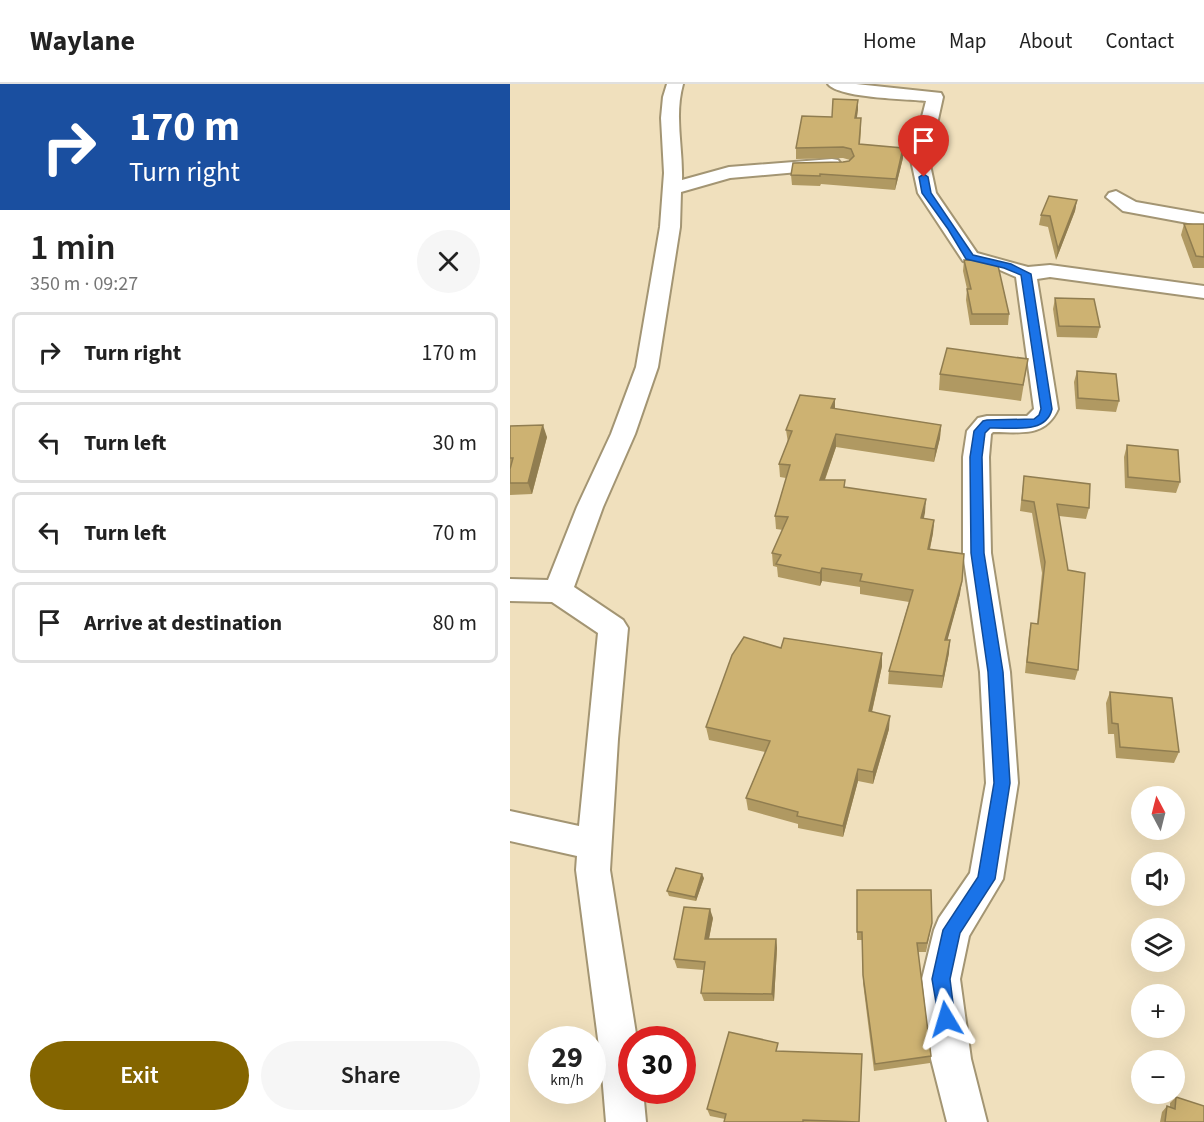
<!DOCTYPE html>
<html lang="en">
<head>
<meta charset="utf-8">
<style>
  :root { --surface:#fff; --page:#f6f6f6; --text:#222; --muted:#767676; --line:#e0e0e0; --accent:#846500 }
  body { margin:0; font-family:"Source Sans 3",sans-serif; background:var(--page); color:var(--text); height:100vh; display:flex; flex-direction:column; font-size:22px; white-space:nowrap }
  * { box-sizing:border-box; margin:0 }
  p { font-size:20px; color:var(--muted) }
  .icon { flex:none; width:33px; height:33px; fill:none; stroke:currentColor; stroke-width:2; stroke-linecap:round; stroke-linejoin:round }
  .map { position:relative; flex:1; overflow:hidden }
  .sheet { display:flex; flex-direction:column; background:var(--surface); width:510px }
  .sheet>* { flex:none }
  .hud { background:#1a4fa0; color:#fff; overflow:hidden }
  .needle { width:39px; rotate:353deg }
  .tools { position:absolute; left:621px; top:702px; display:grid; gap:12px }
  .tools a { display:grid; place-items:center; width:54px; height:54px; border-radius:50%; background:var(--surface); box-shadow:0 6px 24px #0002; font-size:30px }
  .speed { position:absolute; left:18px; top:942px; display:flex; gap:12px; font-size:30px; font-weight:700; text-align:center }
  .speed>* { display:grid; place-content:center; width:78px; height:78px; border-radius:50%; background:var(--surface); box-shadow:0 6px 24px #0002; line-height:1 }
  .speed small { font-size:15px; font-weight:400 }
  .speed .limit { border:9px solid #d22; background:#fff; color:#111 }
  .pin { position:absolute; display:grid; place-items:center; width:51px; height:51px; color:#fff; margin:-62px -26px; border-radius:50% 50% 50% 0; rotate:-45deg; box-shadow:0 0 6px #0007 }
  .pin .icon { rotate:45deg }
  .me { position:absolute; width:66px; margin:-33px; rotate:353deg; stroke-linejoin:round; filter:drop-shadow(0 0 4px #0008) }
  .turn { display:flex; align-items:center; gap:21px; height:126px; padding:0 30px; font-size:27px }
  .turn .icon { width:78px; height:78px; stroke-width:2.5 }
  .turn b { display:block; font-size:42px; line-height:51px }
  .round { display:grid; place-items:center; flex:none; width:63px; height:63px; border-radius:32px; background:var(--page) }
  .headline { display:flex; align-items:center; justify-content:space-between; height:102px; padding:0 30px }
  h1 { font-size:36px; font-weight:600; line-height:45px }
  .cta { display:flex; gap:12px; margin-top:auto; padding:12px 30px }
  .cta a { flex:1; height:69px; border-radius:36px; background:var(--accent); color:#fff; font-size:24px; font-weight:600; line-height:69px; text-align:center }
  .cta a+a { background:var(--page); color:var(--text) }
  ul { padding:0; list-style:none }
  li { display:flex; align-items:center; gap:18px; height:81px; margin:0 12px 9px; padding:0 18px; border:3px solid var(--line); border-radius:9px }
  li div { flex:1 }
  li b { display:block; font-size:22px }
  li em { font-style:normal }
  header { display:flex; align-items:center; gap:36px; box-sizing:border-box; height:84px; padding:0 30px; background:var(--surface); border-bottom:2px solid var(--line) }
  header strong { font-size:28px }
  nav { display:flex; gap:33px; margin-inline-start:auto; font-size:21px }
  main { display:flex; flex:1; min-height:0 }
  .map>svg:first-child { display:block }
</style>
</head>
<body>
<header>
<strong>Waylane</strong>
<nav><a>Home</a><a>Map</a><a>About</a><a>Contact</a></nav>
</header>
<main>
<section class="sheet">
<div class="hud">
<div class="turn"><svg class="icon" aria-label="right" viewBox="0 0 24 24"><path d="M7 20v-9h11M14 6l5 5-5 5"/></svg><div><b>170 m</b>Turn right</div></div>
</div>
<div class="headline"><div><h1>1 min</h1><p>350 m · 09:27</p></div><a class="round"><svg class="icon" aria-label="close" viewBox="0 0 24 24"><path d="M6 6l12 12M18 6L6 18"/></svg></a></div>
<ul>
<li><svg class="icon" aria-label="right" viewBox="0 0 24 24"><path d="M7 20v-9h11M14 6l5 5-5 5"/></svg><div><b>Turn right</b></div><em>170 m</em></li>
<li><svg class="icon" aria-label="left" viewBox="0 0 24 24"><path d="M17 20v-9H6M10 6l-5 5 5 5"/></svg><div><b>Turn left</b></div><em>30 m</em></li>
<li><svg class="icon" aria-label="left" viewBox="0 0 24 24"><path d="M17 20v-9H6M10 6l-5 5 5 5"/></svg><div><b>Turn left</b></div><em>70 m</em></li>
<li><svg class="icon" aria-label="arrive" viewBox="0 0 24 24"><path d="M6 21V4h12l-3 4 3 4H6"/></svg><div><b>Arrive at destination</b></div><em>80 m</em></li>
</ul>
<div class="cta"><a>Exit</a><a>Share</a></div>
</section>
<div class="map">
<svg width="694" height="1038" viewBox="0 0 694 1038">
  <rect width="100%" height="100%" fill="#f0e0bd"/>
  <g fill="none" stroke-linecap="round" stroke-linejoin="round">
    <defs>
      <g id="minor">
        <path d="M157 0H173C164 32 173 64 172 96L219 83 322 75 328 76 331 80 328 84 322 85 220 94 171 108 170 143 148 283 125 350 93 423 64 503 113 536 118 544 108 655 100 786 127 956H122V1006H133L136 1038H96L91 978 66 786 67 772 0 757V727L69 742 88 549 42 518 0 517V495L38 496 67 423 101 350 126 283 150 143 154 89 151 34 153 13Z"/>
        <path d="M318 0H346L431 9 433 13 419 76 426 109 467 169 518 183 540 181 694 202V214L540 193 527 195 548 325C535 354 510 348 483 348L481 350 479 373 481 469 500 588 508 699 493 795 459 852 450 895 461 975 477 1038H437L421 975 412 895 424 846 429 834 460 789 476 699 470 588 453 469V373L457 347 468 334 477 332H517L524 325 506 193 490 186 453 177 408 109 401 76 416 17C396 15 329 14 318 0Z"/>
        <path d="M606 107 626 118 694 130V142L613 127 596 113 599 109Z"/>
      </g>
    </defs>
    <use href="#minor" stroke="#a39573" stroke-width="4"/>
    <use href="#minor" fill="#fff" fill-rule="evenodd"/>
  </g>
  <g fill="#b09962">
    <path d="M348 16 347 34 351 45 350 60 393 64V74L385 106 311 100 310 102 282 101 281 91 339 77 340 76 333 74 286 75V64L322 33Z"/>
    <path d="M567 116 565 127 546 176 538 143 529 141 531 131Z"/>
    <path d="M674 140H694V184H683L671 151Z"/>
    <path d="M454 176 499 230 498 241H460L456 216 457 205 453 187Z"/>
    <path d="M545 214 590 243 587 254 547 253 543 225Z"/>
    <path d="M518 275 511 317 429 306 430 290Z"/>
    <path d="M567 287 609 317 606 328 566 325 564 298Z"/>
    <path d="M325 325 431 341 430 354 424 378 326 363 315 396 335 404 416 415 413 434 424 436 423 449 420 465 450 510 437 556 439 569 432 604 378 600 379 587 399 518 350 510V503L312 497 310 502 268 493 267 483 263 482 262 469 273 446 266 445 265 432 276 394 270 393 269 380 278 359 276 346Z"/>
    <path d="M0 342 37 353 22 410 0 411Z"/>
    <path d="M617 361 670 398 666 409 615 404 614 373Z"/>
    <path d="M514 392 579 424 576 435 549 432 568 586 565 596 515 589 519 550 521 539 527 540 532 489 522 429 510 427Z"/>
    <path d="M271 564 372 582 362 628 379 645 363 700 348 697 333 753 288 744V740L238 726 236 714 255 668 199 656 196 643Z"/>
    <path d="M600 608 669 668 664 679 606 674 604 650H598L596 619Z"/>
    <path d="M194 794 186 817 159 812 157 807Z"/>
    <path d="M347 806 422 839 416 868H408L421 972 420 979 364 987 353 899 352 856H347Z"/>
    <path d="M203 834 199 855H266L267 864 264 917H194L191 909 194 886 167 884 164 875Z"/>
    <path d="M270 967 349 1038H214L215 1035 200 1032 197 1025Z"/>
    <path d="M666 1013 694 1038H650L652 1028 657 1022 660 1023V1019Z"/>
  </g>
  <g fill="#907d50">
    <path d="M348 16V26L345 45V34Z"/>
    <path d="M393 64V74L385 106 386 95Z"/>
    <path d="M567 116 565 127 546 176 548 165Z"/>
    <path d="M325 315V329L321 324Z"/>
    <path d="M33 341 37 353 22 410 18 399Z"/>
    <path d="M431 341 430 354 424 378 425 365Z"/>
    <path d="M326 350V363L310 409V396Z"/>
    <path d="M416 415 415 429 411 447V434Z"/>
    <path d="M424 436 423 449 417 478 418 465Z"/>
    <path d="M312 484V497L310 502V489Z"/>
    <path d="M452 497 450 510 434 569 435 556Z"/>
    <path d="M440 556 439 569 432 604 433 592Z"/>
    <path d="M372 569V582L359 640V627Z"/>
    <path d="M380 632 379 645 363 700V688Z"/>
    <path d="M348 685V697L333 753V742Z"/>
    <path d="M192 790 194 794 186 817 185 813Z"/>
    <path d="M200 825 203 834 197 864 195 855Z"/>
    <path d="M266 855 267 864 264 917 262 910Z"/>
  </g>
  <g fill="#cdb272" stroke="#907d50" stroke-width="1.5">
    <path d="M323 15 348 16 345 34H351L349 60 393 64 386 95 310 90V92L281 91 283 79 333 78 339 77 344 72 341 65 333 63 286 64 292 32 322 33Z"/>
    <path d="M539 112 567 116 548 165 540 132 531 131Z"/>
    <path d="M674 140H694V173L686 172Z"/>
    <path d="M454 176 487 177 499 230H462L457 205H461Z"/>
    <path d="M545 214 584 215 590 243 549 242Z"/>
    <path d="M437 264 518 275 513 301 430 290Z"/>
    <path d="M567 287 606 290 609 317 568 314Z"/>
    <path d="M290 311 325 315 321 324 431 341 425 365 326 350 310 396H335L334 403 416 415 411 434 424 436 418 465 454 470 452 497 435 556H440L433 592 379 587 403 506 350 497 352 490 312 484 310 489 266 480 271 471 262 469 278 433 265 432 280 381 269 380 282 347 276 346Z"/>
    <path d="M33 341 18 399H0V385L3 374H0V342Z"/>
    <path d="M617 361 668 366 670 398 618 393Z"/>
    <path d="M514 392 580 400 579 424 547 420 558 486 575 489 568 586 517 578 521 539 528 540 535 478 524 418 512 416Z"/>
    <path d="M234 553 271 564 274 554 372 569 359 627 380 632 363 688 348 685 333 742 287 732 288 728 236 714 260 657 196 643 222 571Z"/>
    <path d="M600 608 662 614 669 668 610 663 608 640 602 639Z"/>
    <path d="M166 784 192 790 185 813 157 807Z"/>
    <path d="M347 806H421L422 839 417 859H407L421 972 365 980 353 891 352 848H347Z"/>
    <path d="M174 823 200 825 195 855H266L262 910 191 909 195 878 164 875Z"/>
    <path d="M219 948 268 959 266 967 352 970 349 1038 293 1036V1038H214L216 1030 197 1025Z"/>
    <path d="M666 1013 694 1022V1038H655L657 1022 665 1025Z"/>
  </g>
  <path fill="#1a73e8" stroke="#114b97" stroke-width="1.5" d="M414 90 418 93 421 109 463 171 501 180 521 190 542 325C536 351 501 343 480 344L475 349 472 373 474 469 493 588 500 699 485 795 450 849 440 895 445 935 443 942 436 944 430 942 422 895 433 846 468 793 484 699 478 588 461 469 460 373 464 347 473 337 477 336 524 335 529 331 531 325 511 191 494 184 456 175 438 145 412 109 409 93Z"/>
</svg>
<div class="tools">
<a><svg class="needle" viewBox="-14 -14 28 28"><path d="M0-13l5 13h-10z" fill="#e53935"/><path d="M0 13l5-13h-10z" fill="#767676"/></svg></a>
<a><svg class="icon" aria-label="sound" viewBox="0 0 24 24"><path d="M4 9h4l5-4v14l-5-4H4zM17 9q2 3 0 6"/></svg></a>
<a><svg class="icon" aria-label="layers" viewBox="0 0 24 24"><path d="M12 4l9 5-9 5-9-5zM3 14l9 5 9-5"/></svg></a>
<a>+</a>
<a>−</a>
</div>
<div class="speed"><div>29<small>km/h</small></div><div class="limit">30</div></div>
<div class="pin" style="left:414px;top:93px;background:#d93025"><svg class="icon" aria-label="arrive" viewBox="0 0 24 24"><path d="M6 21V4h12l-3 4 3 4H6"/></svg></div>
<svg class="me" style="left:436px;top:935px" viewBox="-20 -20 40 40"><path d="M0-17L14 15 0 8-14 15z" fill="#1a73e8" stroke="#fff" stroke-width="4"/></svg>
</div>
</main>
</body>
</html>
